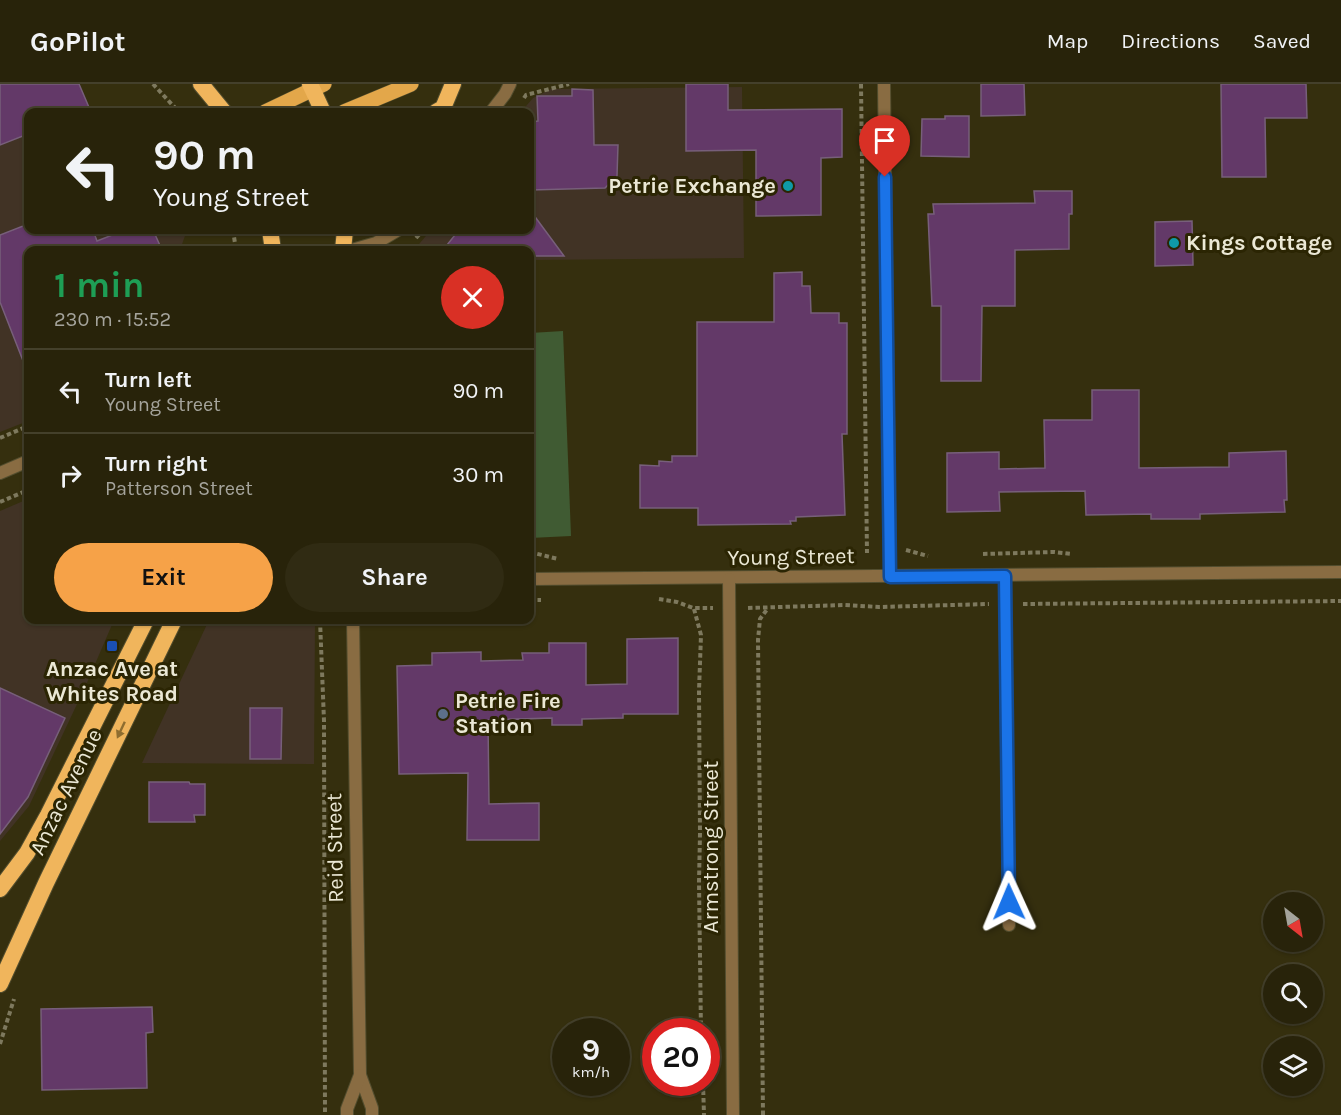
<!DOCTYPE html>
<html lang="en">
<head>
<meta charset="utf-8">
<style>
  :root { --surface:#28230a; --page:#302b13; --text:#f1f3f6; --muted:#a5a49c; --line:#44402b; --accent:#f6a248 }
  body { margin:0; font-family:Karla,sans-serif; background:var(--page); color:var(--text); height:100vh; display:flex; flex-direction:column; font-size:22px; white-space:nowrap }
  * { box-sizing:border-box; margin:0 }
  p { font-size:20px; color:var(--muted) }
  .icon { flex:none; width:33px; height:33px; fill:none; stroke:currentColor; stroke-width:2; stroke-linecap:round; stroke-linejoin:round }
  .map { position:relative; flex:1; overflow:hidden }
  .sheet { position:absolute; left:24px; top:162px; width:510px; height:378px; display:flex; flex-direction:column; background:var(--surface); border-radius:12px; box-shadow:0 2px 4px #0004,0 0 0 2px var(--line) }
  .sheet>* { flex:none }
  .top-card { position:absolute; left:24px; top:24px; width:510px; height:126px; border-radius:12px; box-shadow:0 2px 4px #0004,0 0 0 2px var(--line); background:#28230a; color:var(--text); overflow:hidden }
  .needle { width:39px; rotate:149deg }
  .fabs { position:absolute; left:1263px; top:808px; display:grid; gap:12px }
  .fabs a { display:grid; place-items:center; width:60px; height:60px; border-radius:50%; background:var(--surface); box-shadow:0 2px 4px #0004,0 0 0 2px var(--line); font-size:30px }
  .speed { position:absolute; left:552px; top:934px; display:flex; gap:12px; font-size:30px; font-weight:700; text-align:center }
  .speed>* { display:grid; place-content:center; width:78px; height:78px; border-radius:50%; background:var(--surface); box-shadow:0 2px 4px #0004,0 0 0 2px var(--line); line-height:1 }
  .speed small { font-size:15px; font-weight:400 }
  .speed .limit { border:9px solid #d22; background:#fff; color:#111 }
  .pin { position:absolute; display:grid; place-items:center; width:51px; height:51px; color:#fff; margin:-62px -26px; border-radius:50% 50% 50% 0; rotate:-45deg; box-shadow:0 0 6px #0007 }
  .pin .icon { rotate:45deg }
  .me { position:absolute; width:66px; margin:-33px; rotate:359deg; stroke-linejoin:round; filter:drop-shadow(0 0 4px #0008) }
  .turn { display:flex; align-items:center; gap:21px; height:126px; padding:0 30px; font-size:27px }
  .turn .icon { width:78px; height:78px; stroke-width:2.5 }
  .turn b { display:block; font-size:42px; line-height:51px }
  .round { display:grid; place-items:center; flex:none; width:63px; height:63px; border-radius:32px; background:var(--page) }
  .summary { display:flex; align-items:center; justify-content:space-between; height:102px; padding:0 30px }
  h1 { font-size:36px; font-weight:700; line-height:45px; color:#1e9e55 }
  .button { display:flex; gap:12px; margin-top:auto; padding:12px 30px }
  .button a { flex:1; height:69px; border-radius:36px; background:var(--accent); color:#111; font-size:24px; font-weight:700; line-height:69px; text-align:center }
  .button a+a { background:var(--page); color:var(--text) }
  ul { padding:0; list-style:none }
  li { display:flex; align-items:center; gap:18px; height:84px; padding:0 30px; border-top:2px solid var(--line) }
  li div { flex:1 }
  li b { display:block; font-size:22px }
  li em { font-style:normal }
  header { display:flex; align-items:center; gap:36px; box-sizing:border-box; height:84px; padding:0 30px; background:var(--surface); border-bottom:2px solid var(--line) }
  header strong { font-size:28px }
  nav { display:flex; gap:33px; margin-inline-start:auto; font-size:21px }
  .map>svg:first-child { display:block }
</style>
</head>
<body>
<header>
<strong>GoPilot</strong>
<nav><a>Map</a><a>Directions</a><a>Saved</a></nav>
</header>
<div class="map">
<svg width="1341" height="1031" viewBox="0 0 1341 1031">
  <rect width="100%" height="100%" fill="#352f0e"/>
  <g fill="#413325">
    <path d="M742 3 744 174 530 176V166H414L431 146H530V28H521L533 14 551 5Z"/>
    <path d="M28 50V146H187L180 166H28V337L0 348V61Z"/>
    <path d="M28 415V536H114L86 601 29 722 0 757V427Z"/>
    <path d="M209 536H315L314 680 142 679Z"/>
  </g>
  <path fill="#405b33" d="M563 247 571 452 530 454V249Z"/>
  <g fill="#633968" stroke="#775f7a" stroke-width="1.5">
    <path d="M0 0H79L91 28H28V50L0 61Z"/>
    <path d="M686 0H728V26L842 25V73L821 74V131L756 132V66L686 67Z"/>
    <path d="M981 0H1024L1025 31 981 32Z"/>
    <path d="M1221 0H1306L1307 34H1265L1266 93H1222Z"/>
    <path d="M572 5 593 6 594 61H618L617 92 605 104 530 106V38L538 37 537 12H572Z"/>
    <path d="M945 32H969V73L921 72 922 35H945Z"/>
    <path d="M1034 107H1072V130H1069V165L1015 166V222H982L981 297H941V222H932L928 130H934L933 120 1035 119Z"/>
    <path d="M530 126 564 172H530V166H443L459 146H530Z"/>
    <path d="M1192 137 1193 181 1155 182V138Z"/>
    <path d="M28 140V146H93L97 157 125 146H153L162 166H28L27 287 0 218V151Z"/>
    <path d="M802 188V202H810L811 229H839V239H847V350H842L845 431 796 433V437H790L791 440 698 441V424H640V381L659 382V377L672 378V372H697V238H774V189Z"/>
    <path d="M1092 306H1139V384L1229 383V369L1286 367 1287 416H1284L1285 428 1200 430V435H1151V430L1086 431 1085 407 999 408 1000 427 947 428V369L999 368V385L1045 384 1044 336H1092Z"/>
    <path d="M678 554V630H623V634L582 635V641H552V634L488 636 489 720 539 719V756H467L468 689 399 690 397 582 432 581V569L481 568V577L523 576 522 569H549V559H586V601L627 600V555Z"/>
    <path d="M0 604 65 634 28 713 0 750Z"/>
    <path d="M250 624H282L281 675H250Z"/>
    <path d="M149 698H189L190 700H205V731H194L195 738H149Z"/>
    <path d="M152 923 153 948 146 949 147 1004 42 1006 41 925Z"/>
  </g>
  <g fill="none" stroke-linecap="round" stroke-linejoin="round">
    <defs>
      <g id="service">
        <path d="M491 28 505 10 510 0"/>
        <path d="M352 166 376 159 398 146"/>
        <path d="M1005 492 1009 841"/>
      </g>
      <g id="minor">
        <path d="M884 0 890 493"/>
        <path d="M0 389 28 377"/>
        <path d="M530 495 1341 488"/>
        <path d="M729 495 733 1031"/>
        <path d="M353 536 360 991 372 1024V1031"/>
        <path d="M347 1031V1025L360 991"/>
      </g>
      <g id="primary">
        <path d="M265 28 324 0"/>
        <path d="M344 28 411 0"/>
      </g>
      <g id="trunk">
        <path d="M201 0 224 28"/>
        <path d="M310 0 323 28"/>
        <path d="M436 28 443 24 453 0"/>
        <path d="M270 146 273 166"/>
        <path d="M343 166 345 146"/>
        <path d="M0 805 27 769 48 731 146 536"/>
        <path d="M0 900 46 799 174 536"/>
      </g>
    </defs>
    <use href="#service" stroke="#524d2e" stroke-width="14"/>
    <use href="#minor" stroke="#524d2e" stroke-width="14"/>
    <use href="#primary" stroke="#524d2e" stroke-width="16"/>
    <use href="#trunk" stroke="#524d2e" stroke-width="18"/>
    <g stroke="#7e795e" stroke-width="4" stroke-dasharray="4.5 3" stroke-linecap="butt">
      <path d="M153 0 179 28"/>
      <path d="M861 0 867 469"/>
      <path d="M524 14 526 11 569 0"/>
      <path d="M233 146 236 166"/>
      <path d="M416 154 423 146"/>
      <path d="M0 354 28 342"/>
      <path d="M0 418 28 406"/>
      <path d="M906 466 928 472"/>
      <path d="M530 468 558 475"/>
      <path d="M983 470 1054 468 1072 470"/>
      <path d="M659 515 677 518 693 524H713"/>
      <path d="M530 516H541"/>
      <path d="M1023 520 1341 517"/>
      <path d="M748 524 844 521 879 523 989 520"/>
      <path d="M694 525 701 551 699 607 700 750 699 798 701 948"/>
      <path d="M320 536 324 637 325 1031"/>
      <path d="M0 960 14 915"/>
      <path d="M703 999 704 1031"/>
      <path d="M763 1031 758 556 760 535 768 524"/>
    </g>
    <use href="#service" stroke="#896c42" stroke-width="12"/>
    <use href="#minor" stroke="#896c42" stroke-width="12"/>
    <use href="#primary" stroke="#e3a74a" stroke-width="15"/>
    <use href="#trunk" stroke="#f0b55c" stroke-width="16"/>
  </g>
  <defs><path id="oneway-solid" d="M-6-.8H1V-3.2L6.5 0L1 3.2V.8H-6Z" transform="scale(1.5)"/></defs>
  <use fill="#8e6d30" href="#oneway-solid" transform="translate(121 646) rotate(115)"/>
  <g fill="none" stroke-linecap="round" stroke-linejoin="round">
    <defs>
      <path id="route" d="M885 93 890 493 1005 492 1009 818"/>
    </defs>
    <use href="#route" stroke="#114b97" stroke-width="15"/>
    <use href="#route" stroke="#1a73e8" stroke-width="10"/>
  </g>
  <g fill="#0f9aa8" stroke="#2b2503" stroke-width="2">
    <circle cx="788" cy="102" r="6"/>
    <circle cx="1174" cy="159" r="6"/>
  </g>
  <rect fill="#1a4fb4" stroke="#2b2503" stroke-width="2" x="106" y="556" width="12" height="12" rx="3"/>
  <circle fill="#5c6f8a" stroke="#2b2503" stroke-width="2" cx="443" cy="630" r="6"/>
  <g text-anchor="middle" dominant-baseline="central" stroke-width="6" stroke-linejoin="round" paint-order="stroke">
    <g font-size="22" font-weight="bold" fill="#ebe8d5" stroke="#2b2503" text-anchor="start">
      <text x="776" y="102" text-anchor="end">Petrie Exchange</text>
      <text x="1186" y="159">Kings Cottage</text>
      <text x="112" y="585" text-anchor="middle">Anzac Ave at<tspan x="112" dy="25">Whites Road</tspan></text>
      <text x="455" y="617">Petrie Fire<tspan x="455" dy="25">Station</tspan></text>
    </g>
    <g font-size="22" fill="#ebe8d5" stroke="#2b2503">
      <text transform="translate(791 473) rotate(-1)">Young Street</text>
      <text transform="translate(66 708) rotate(-64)">Anzac Avenue</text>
      <text transform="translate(711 763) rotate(-90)">Armstrong Street</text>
      <text transform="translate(335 764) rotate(-91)">Reid Street</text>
    </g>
  </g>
</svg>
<div class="fabs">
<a><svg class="needle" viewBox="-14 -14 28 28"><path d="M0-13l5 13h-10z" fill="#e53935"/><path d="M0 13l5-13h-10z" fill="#a5a49c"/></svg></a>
<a><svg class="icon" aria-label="search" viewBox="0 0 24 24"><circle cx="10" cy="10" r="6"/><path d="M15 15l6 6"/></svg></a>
<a><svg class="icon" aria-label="layers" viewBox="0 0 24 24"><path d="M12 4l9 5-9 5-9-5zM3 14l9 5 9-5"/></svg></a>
</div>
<div class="speed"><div>9<small>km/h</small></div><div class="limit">20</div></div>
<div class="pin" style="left:885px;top:93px;background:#d93025"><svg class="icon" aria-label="arrive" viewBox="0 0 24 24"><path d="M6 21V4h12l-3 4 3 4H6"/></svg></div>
<svg class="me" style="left:1009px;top:818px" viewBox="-20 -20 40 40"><path d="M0-17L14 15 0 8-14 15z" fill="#1a73e8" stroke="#fff" stroke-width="4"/></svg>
<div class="top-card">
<div class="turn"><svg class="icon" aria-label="left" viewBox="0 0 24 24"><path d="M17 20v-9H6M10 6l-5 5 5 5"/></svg><div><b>90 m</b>Young Street</div></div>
</div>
<section class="sheet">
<div class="summary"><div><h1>1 min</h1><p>230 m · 15:52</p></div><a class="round" style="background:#d93025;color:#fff"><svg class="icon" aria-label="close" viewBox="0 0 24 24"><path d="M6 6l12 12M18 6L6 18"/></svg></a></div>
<ul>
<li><svg class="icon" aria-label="left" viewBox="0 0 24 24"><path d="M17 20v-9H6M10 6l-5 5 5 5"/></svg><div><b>Turn left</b><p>Young Street</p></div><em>90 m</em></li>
<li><svg class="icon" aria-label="right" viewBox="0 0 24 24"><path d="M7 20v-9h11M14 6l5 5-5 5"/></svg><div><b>Turn right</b><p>Patterson Street</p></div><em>30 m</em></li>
</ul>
<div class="button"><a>Exit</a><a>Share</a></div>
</section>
</div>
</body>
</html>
